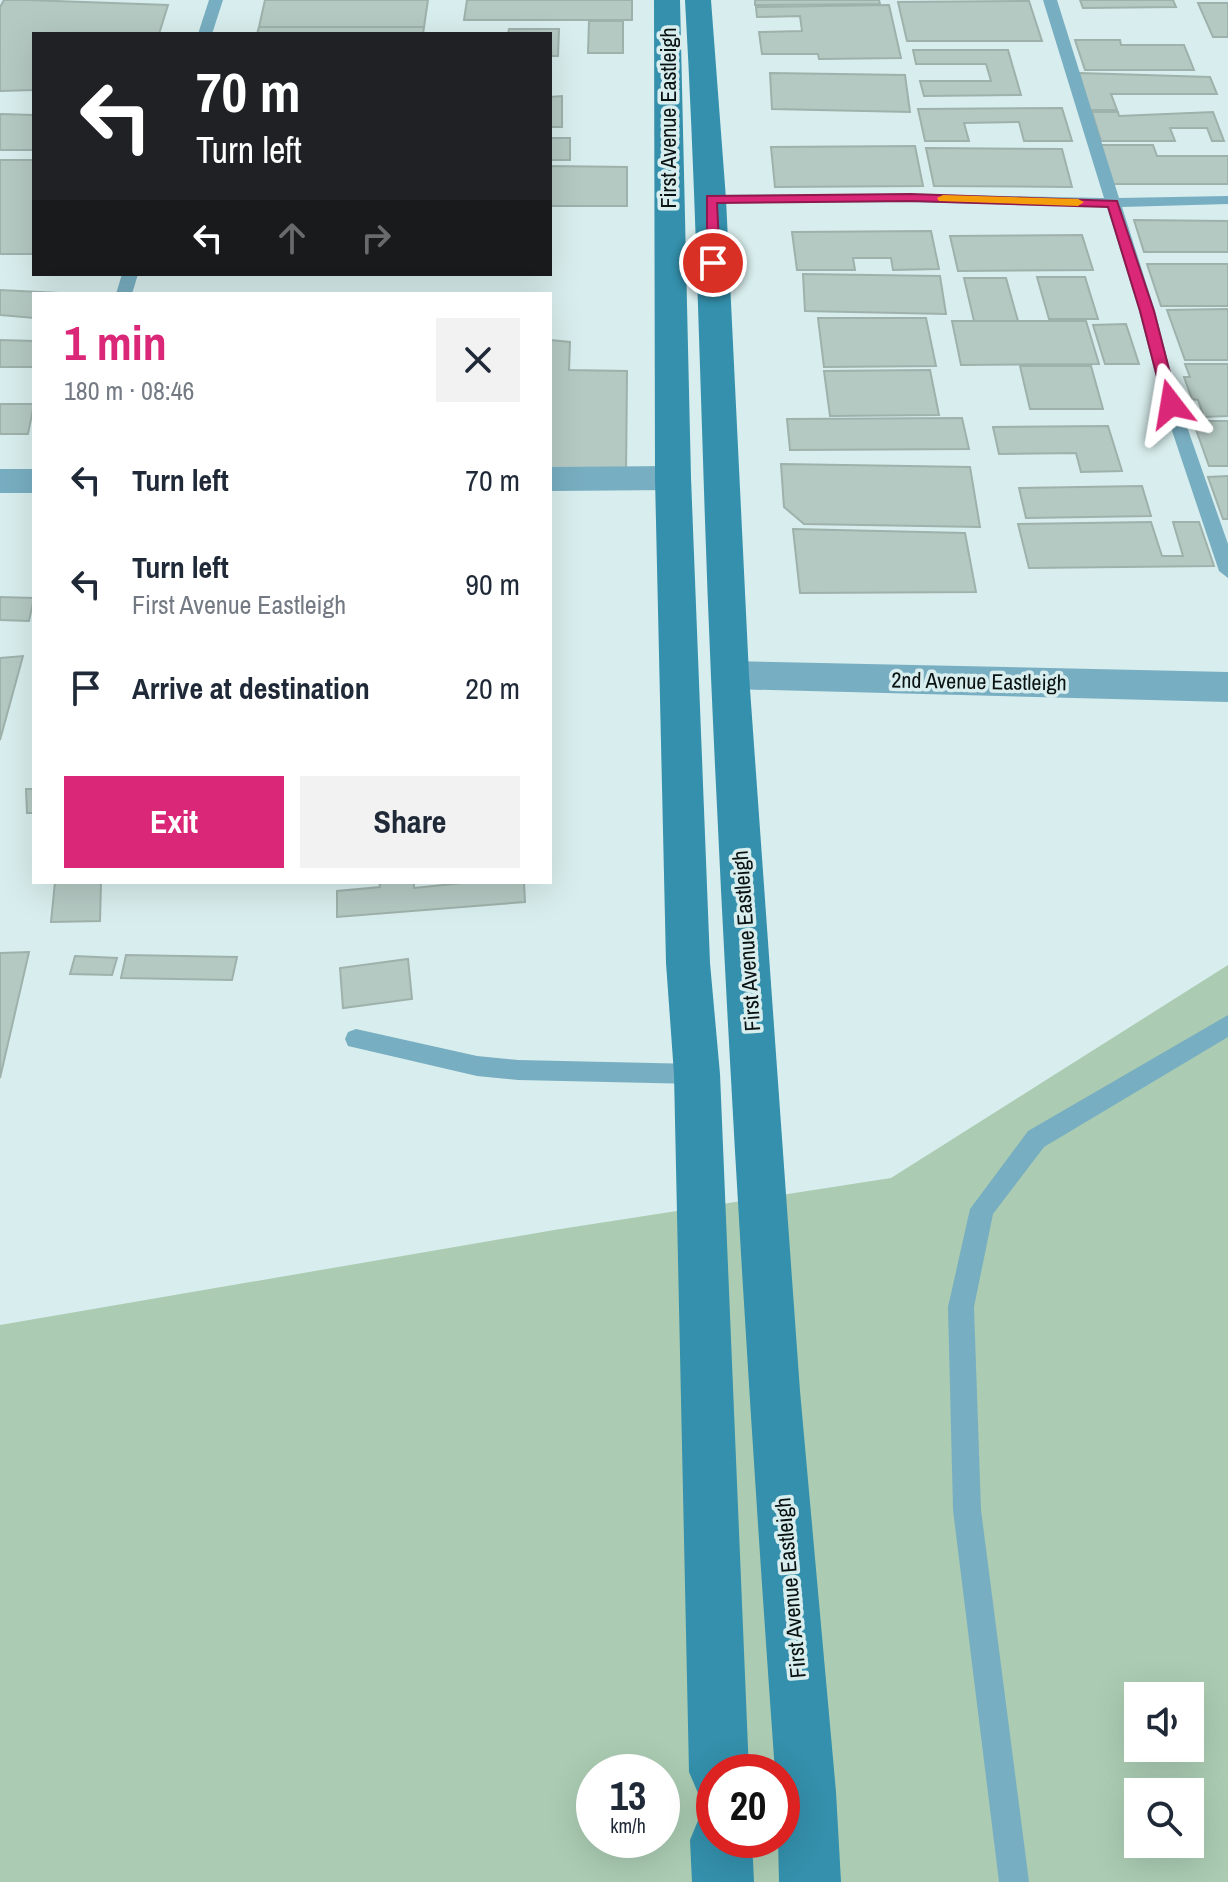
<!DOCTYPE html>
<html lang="en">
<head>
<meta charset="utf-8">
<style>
  :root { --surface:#fff; --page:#f2f2f3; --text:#1f2937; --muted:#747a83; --accent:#db2777 }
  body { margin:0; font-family:"Archivo Narrow",sans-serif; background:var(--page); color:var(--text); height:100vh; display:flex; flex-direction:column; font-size:30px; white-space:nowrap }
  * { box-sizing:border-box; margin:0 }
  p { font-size:26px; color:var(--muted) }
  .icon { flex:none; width:44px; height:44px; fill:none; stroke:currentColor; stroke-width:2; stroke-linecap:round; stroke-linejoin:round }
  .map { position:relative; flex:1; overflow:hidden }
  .panel { position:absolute; left:32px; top:292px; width:520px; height:592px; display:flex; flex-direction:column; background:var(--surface); border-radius:0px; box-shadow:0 8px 32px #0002 }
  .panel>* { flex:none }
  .top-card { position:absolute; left:32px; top:32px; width:520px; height:244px; border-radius:0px; box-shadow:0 8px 32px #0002; background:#202124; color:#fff; overflow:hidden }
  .controls { position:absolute; left:1124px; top:1682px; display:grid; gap:16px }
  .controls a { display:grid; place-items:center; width:80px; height:80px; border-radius:0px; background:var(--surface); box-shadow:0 8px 32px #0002; font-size:40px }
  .speed { position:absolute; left:576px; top:1754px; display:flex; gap:16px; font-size:40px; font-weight:700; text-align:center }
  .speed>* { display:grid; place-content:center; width:104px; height:104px; border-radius:50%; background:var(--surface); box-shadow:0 8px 32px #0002; line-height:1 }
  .speed small { font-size:20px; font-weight:400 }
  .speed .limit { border:12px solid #d22; background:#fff; color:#111 }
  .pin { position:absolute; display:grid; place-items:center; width:68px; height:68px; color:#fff; margin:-34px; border:4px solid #fff; border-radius:50%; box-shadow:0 2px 8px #0007 }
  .me { position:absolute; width:88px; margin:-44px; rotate:346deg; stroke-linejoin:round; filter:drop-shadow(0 0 6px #0008) }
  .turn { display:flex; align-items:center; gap:28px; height:168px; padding:0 32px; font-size:36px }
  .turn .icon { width:104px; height:104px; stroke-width:2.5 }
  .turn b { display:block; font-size:56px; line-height:68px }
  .lanes { display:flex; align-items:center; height:76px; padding:0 32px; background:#0003; justify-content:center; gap:40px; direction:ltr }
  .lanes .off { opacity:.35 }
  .round { display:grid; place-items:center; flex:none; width:84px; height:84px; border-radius:0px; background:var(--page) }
  .headline { display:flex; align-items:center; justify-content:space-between; height:136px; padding:0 32px }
  h1 { font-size:48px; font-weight:700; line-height:60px; color:var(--accent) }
  .button { display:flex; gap:16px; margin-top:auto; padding:16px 32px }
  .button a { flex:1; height:92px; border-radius:0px; background:var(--accent); color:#fff; font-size:32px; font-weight:700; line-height:92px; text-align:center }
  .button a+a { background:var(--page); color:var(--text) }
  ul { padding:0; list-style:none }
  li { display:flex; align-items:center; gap:24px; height:104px; padding:0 32px }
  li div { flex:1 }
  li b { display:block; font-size:30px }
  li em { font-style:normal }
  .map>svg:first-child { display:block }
</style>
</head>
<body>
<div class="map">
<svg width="1228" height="1882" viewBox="0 0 1228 1882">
  <rect width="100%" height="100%" fill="#d8eded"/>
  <path fill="#abccb3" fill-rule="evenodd" d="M1228 965V1882H0V1325L554 1230 891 1178ZM1138 1696H1190V1748H1138ZM594 1772H662V1840H594ZM714 1772H782V1840H714ZM1138 1792H1190V1844H1138Z"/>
  <g fill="#b5c9c3" stroke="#9eb1ab" stroke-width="2">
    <path d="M4 0H27L168 5 159 34H34V90L0 91V7Z"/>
    <path d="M265 0H428L424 27H259Z"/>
    <path d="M467 0H632V20H464Z"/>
    <path d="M755 0H879L880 4 755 5Z"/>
    <path d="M1080 0H1173L1176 7 1083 8Z"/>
    <path d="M1029 1 1042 41H907L898 2Z"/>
    <path d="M1198 3H1228V37H1213Z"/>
    <path d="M889 5 901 58 819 59 818 54H762L759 32 802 31 800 16 757 17 756 7Z"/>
    <path d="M589 21H623V53H588Z"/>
    <path d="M259 27H424L423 34H257Z"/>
    <path d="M509 29H559L558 56H550V34H508Z"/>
    <path d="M1075 40H1120L1121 45H1184L1194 70H1085Z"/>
    <path d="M913 50H1008L1021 95 924 96 920 81H991L986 64H916Z"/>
    <path d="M770 73 905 75 910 112 772 109Z"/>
    <path d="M1079 73 1210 77 1217 94H1111L1117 110H1090Z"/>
    <path d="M562 96V127H550V97Z"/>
    <path d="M1062 108 1072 141H1024L1019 122 964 123 969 141H925L918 109Z"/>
    <path d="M1092 112H1118L1119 116 1213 112 1224 141H1212L1207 128H1170L1175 141H1101Z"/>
    <path d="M0 114 34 115V150H0Z"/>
    <rect x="550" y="138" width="20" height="22"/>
    <path d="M1100 145H1153L1157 156H1228V184H1113Z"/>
    <path d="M915 146 923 186 775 187 771 147Z"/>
    <path d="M926 148 1062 149 1072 187 934 186Z"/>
    <rect x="0" y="160" width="34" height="94"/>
    <path d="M550 166 627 167V206H550Z"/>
    <path d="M1134 220 1228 221V252H1144Z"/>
    <path d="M931 231 939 269 893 270 891 258H853L855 270H797L792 232Z"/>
    <path d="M1082 235 1093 270 958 271 950 236Z"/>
    <path d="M1147 264H1228V306H1161Z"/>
    <path d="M803 274 940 276 946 314 805 311Z"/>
    <path d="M1037 277H1085L1098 319H1049Z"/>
    <path d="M964 278H1006L1018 321H974Z"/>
    <path d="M0 290 80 294H34V318L0 315Z"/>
    <path d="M1228 309V360H1185L1167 310Z"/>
    <path d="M818 318H926L936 366 824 367Z"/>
    <path d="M952 321H1086L1099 364 961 365Z"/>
    <path d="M1126 324 1139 364H1105L1093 325Z"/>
    <path d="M0 340 34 341V367H0Z"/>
    <path d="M550 340 570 342 569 370 627 371 626 477H550Z"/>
    <path d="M1185 364H1228V416L1204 417 1198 400 1192 399 1184 377H1190Z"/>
    <path d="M1020 366H1091L1103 409H1030Z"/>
    <path d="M930 370 939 415 830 416 824 371Z"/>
    <path d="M0 404H34L28 434H0Z"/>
    <path d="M962 418 969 449 790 450 787 419Z"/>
    <path d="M1193 421H1228V466H1209Z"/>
    <path d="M1108 426 1122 471 1081 472 1076 453 999 454 993 427Z"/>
    <path d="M781 464 970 467 980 527 804 524 784 507Z"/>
    <path d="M1228 476V519H1223L1208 477Z"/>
    <path d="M1142 486 1151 516 1026 518 1019 488Z"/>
    <path d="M1151 522 1162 556H1183L1173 522H1199L1214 566 1029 568 1018 524Z"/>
    <path d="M793 529 965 533 976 592 800 593Z"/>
    <path d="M0 597 34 598 29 621 0 620Z"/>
    <path d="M23 656 0 740V658Z"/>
    <path d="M26 789H34V813H27Z"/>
    <path d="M55 882H101L100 921 51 922Z"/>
    <path d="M379 882H414V888L472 882H524L525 902 337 917V891L380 887Z"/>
    <path d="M29 952 0 1078V953Z"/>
    <path d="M126 955 237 957 232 980 121 978Z"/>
    <path d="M75 956 117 958 112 975 70 974Z"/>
    <path d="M408 959 412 999 343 1008 340 968Z"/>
  </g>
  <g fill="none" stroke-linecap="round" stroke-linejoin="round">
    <g fill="#78aec1" fill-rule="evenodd">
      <path d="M209 0H223L212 34H198Z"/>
      <path d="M1043 0H1057L1119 198 1228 196V204L1122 207 1155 311 1179 404 1228 544V578L1219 571 1163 404 1139 311 1107 207 911 202 711 203 704 199 711 195 911 194 1104 198Z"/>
      <path d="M122 274H138L132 294H116Z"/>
      <path d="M1228 1015V1037L1044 1147 993 1214 974 1307 981 1510 1029 1882H999L953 1510 948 1307 970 1209 1028 1131Z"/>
      <path d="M356 1029 477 1056 518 1060 697 1064 705 1067 709 1074 705 1081 697 1084 518 1080 477 1076 348 1046 345 1039 348 1032Z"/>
    </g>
    <g fill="#78aec1" fill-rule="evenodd">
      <path d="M673 466 685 470 691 478 685 486 673 490 550 491V467Z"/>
      <rect x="0" y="469" width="34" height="24"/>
    </g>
    <path fill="#78aec1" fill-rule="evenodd" d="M730 661 1228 672V702L730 689 716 685 711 675 716 665Z"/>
    <g fill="#3490ac" fill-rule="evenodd">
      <path d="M654 0H680L691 478 710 963 720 1074 749 1772H714V1800L698 1793 689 1772 674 1074 666 963 655 478Z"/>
      <path d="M685 0H711L726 199 749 675 800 1391 836 1792 841 1882H779L778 1840H782V1772H775C749 1407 727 1042 711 677 701 451 698 226 685 0Z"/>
      <path d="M714 1812V1840H752L754 1882H692L690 1840 699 1818Z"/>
    </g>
  </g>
  <path fill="#db2777" stroke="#8e194d" stroke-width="2" d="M911 194 1117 201 1154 311 1178 404 1176 408 1171 409 1164 404 1140 311 1108 207 911 201 717 203 720 263 713 266 707 263V196Z"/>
  <path fill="#f59e0b" d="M943 195 1078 199 1084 202 1078 206 939 201 937 198Z"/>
  <g text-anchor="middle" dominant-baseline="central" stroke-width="7" stroke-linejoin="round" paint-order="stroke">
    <g font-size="22" fill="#0a1212" stroke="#d8eded">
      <text transform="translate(668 118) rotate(-90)">First Avenue Eastleigh</text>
      <text transform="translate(979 681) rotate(1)">2nd Avenue Eastleigh</text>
      <text transform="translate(746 941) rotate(-94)">First Avenue Eastleigh</text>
      <text transform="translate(790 1588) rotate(-95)">First Avenue Eastleigh</text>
    </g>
  </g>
</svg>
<div class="controls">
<a><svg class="icon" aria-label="sound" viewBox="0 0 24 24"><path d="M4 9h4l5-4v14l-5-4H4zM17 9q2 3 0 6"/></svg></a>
<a><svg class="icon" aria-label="search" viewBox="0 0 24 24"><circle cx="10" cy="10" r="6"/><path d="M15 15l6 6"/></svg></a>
</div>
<div class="speed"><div>13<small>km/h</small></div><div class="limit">20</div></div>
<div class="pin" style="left:713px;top:263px;background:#d93025"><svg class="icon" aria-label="arrive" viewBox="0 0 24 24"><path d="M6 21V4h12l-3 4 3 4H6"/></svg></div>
<svg class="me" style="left:1171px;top:404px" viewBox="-20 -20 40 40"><path d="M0-17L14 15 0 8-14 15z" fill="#db2777" stroke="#fff" stroke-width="4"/></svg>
<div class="top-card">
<div class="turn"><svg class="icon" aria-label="left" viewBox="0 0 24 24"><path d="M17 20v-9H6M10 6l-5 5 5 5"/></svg><div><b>70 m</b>Turn left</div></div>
<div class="lanes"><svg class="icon" aria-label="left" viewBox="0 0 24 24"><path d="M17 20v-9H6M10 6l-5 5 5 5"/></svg><svg class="icon off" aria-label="ahead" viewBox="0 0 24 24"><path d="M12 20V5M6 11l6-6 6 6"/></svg><svg class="icon off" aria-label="right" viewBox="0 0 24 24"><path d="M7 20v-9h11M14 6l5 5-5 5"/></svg></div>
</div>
<section class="panel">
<div class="headline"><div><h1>1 min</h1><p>180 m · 08:46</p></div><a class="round"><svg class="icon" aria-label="close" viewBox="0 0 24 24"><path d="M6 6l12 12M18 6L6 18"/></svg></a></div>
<ul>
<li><svg class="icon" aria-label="left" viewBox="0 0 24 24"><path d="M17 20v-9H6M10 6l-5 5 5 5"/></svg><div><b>Turn left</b></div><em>70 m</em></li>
<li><svg class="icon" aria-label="left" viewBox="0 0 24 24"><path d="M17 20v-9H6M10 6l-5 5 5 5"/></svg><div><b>Turn left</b><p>First Avenue Eastleigh</p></div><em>90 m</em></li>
<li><svg class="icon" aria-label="arrive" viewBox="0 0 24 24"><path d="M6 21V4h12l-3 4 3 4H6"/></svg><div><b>Arrive at destination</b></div><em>20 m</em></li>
</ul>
<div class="button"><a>Exit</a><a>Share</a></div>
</section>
</div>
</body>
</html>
